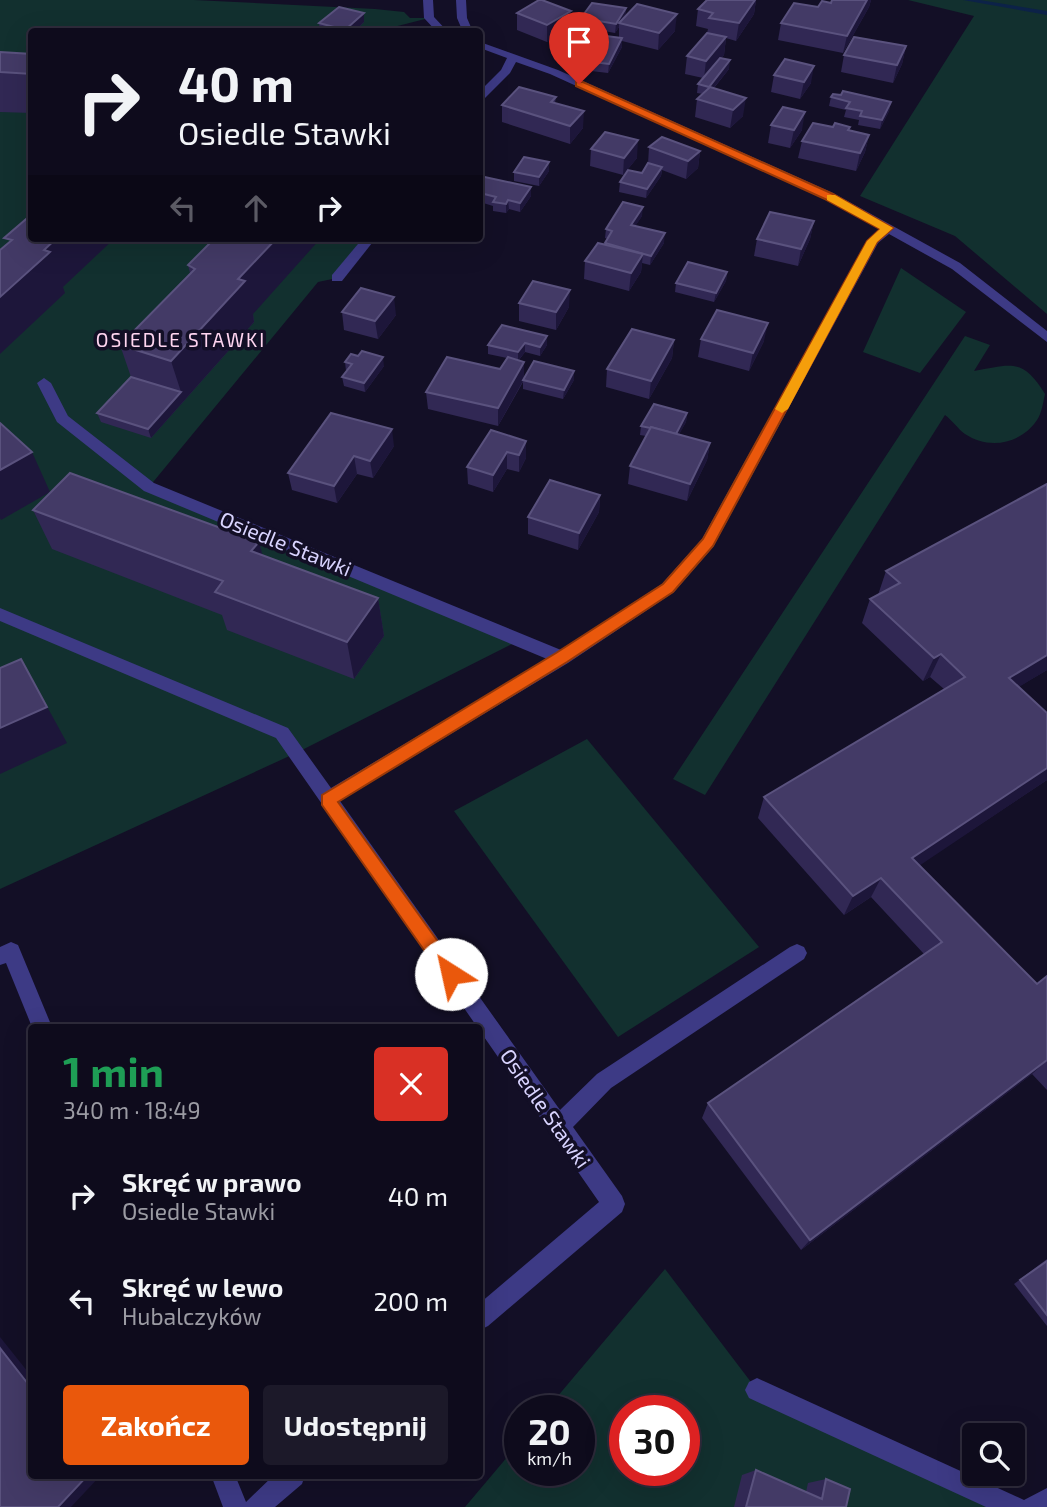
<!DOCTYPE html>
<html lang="pl">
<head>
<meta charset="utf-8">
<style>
  :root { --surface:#0e0b1c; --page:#1c1929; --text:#f1f3f6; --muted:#9b9ba3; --line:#2e2b3b; --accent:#ea580c }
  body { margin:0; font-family:"Exo 2",sans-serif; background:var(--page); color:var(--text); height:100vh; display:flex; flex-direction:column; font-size:26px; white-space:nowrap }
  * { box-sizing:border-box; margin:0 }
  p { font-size:23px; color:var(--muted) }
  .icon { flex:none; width:38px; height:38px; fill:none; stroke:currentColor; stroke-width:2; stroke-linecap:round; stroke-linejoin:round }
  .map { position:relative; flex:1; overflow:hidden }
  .sheet { position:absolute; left:28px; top:1024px; width:455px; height:455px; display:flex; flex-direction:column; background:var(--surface); border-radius:7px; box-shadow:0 7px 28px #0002,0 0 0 2px var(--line) }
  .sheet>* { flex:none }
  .guide { position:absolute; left:28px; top:28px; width:455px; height:214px; border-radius:7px; box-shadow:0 7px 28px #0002,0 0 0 2px var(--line); background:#0e0b1c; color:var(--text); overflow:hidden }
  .buttons { position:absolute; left:962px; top:1423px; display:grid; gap:14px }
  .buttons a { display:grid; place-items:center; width:63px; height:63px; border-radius:7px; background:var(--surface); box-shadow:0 7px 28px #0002,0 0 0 2px var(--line); font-size:35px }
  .speed { position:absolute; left:504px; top:1395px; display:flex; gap:14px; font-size:35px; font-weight:700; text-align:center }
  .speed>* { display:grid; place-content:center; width:91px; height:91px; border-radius:50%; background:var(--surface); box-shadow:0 7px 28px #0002,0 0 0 2px var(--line); line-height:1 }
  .speed small { font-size:18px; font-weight:400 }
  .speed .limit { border:10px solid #d22; background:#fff; color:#111 }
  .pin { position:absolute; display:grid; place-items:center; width:60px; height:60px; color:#fff; margin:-72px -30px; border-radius:50% 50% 50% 0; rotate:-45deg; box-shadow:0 0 7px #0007 }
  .pin .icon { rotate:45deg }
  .me { position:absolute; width:77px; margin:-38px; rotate:325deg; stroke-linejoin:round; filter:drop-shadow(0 0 5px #0008) }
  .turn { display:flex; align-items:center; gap:24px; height:147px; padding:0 35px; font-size:32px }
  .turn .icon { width:91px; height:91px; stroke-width:2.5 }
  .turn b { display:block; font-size:49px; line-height:60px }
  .lanes { display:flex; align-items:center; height:66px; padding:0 35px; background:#0003; justify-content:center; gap:35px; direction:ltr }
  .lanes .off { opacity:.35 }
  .round { display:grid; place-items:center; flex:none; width:74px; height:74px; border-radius:7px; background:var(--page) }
  .head { display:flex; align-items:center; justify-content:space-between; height:119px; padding:0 35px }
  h1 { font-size:42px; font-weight:700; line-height:52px; color:#1e9e55 }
  .button { display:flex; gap:14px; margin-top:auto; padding:14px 35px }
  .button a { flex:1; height:80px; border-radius:7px; background:var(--accent); color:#fff; font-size:28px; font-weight:700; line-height:80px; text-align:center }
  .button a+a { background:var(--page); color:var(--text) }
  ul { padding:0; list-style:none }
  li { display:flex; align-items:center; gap:21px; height:105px; padding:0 35px }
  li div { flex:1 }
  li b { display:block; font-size:26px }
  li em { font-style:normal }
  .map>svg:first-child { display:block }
</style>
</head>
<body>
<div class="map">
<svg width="1047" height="1507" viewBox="0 0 1047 1507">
  <rect width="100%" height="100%" fill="#130f26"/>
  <g fill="#12302f" fill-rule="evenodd">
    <path d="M0 0H194L375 9 404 12 410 18H429L374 32H32V238H370L337 278 318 282 149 487 520 640 296 753 0 889Z"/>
    <path d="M908 0H1047V314L955 236 860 196 974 16Z"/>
    <path d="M901 268 966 312 920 373 863 352Z"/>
    <path d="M965 336 990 345 974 371C1012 364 1023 358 1045 394 1043 402 1042 413 1037 420 1021 444 989 450 965 434 958 429 952 420 945 415L705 795 673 779Z"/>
    <path d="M587 739 759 947 618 1037 454 811Z"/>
    <path d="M665 1269 757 1390 1014 1507H465L520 1442V1470H579V1410H546ZM625 1410H684V1470H625Z"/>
  </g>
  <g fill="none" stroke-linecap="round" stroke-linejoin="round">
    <path fill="#0c2248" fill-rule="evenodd" d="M963 0H980L1047 11V15Z"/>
    <g fill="#3d3a85" fill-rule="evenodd">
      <path d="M423 0H433L434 17 448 32H437L424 18Z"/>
      <path d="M456 0H466L467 18 473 32H463L457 18Z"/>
      <path d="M480 42 558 70 833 193 960 263 1047 331V342L952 269 889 234 878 243 713 547 674 592 568 663 340 801 560 1110 597 1074 790 947 797 944 804 947 807 953 804 959 611 1088 573 1127 622 1196 625 1204 622 1212 488 1326 480 1330V1303L599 1202 276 738 0 621V608L288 728 331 788 547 659 144 491 57 422 37 383 44 378 51 383 68 416 154 483 561 650 662 584 702 539 867 241 880 229 825 199 550 74 516 62 510 73 484 99 480 100V91L501 70 507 58 480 48Z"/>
      <path d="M363 238H376L342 281H332V275Z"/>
      <path d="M11 942 18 945 52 1027H32L6 963 0 965V947Z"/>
      <path d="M757 1378 1024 1500 1047 1488V1507H986L749 1398 745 1390 749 1382Z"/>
      <path d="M211 1475H235L246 1502 274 1475H305L302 1484 275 1507H223Z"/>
    </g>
  </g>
  <g fill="#312854">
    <path d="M707 0H756L754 14 736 41 726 38 724 55 721 58 729 69 714 88 743 116 730 128 695 117 697 99 703 94 697 93 698 84 703 78 685 74 687 56 707 33 708 29 696 26 698 9Z"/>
    <path d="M871 0 869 7 843 53 778 40 781 23 831 3Z"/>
    <path d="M626 8 625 16 675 31 658 50 622 41V47L608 73 591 71 592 62 619 38V27L615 33 581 27V18Z"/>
    <path d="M517 13 570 28 547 42 517 30Z"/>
    <path d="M364 22 354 32H320L319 23Z"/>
    <path d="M906 46 902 64 893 83 841 72 844 55Z"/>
    <path d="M0 52 32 54V113L0 112Z"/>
    <path d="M774 75 811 83 800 99 771 92Z"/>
    <path d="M556 97 555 103 583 128 570 144 502 122V105Z"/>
    <path d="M831 97 891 102 889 111 880 129 858 125 859 120 844 117 846 110 829 106Z"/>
    <path d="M771 125 802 130 790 148 768 143Z"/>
    <path d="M833 127H850L849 131 869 135 865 152 856 171 798 158 802 141Z"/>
    <path d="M649 147 700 151 698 168 686 179 662 170 661 176 646 198 619 192 620 182 642 173 648 164Z"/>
    <path d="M591 149 637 158 623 175 590 166Z"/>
    <path d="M549 171 539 186 514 181V172Z"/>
    <path d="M480 176 531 187V196L520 212 509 209 506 213 493 211V206L480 202Z"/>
    <path d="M642 216 635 226 664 243 650 265 642 263 641 272 629 291 584 279 585 261 605 245 608 239 605 238 606 229Z"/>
    <path d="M814 221 810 239 798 266 754 256 757 239Z"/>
    <path d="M215 238 253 314 254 322 151 438 101 422 97 413 131 377 120 345 190 273 188 265Z"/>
    <path d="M727 272 726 281 714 302 675 292 676 283Z"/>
    <path d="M519 303 569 307 556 330 519 321Z"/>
    <path d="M342 312 396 315 378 339 344 330Z"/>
    <path d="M547 336V345L540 356 525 352 519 360 524 378 574 371V380L563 399 523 389V382L498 426 428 409 426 392 500 369 507 358 488 354V345Z"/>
    <path d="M701 339 764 341 749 371 698 357Z"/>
    <path d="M674 340 672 358 649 399 606 387 607 369Z"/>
    <path d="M345 362 384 366 365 392 344 386 342 377 346 371Z"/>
    <path d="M687 413 686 422 679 434 710 443 707 460 687 501 628 484 630 466 646 436 640 435 641 426Z"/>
    <path d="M526 441V458L519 472 507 469 493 492 468 484 467 467Z"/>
    <path d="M394 446 373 478 357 474 337 503 292 490 288 473Z"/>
    <path d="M1047 484V670L1018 687 1047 713V780L919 865 1037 984 1047 976V1090L1032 1074 801 1250 702 1118 708 1103 924 954 871 897 844 915 758 818 764 797 944 689 930 677 923 681 862 623 870 599 878 595 886 571Z"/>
    <path d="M600 495 599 512 578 550 528 534V517Z"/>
    <path d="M33 510 259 542 262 555 378 598 384 636 354 679 227 630 222 615 52 549Z"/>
    <path d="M1047 1259V1326L1014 1284Z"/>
    <path d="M756 1470 806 1492 808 1483 826 1479 846 1507H734L742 1475Z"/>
  </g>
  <g fill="#1d163a">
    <path d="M755 0H756L754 14 736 41 739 23Z"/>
    <path d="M867 0H871L869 7 843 53 847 36Z"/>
    <path d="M626 8 625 17 619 23V27L615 33 616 24Z"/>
    <path d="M571 11 570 28 547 42V25Z"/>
    <path d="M364 13V22L354 32H345V30Z"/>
    <path d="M677 14 675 31 658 50 659 33Z"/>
    <path d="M726 37 724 55 704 78 706 61Z"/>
    <path d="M622 38V47L608 73 609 64Z"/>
    <path d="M906 46 902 64 893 83 897 65Z"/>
    <path d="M730 60 729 69 707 96 709 87Z"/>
    <path d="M814 66 811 83 800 99 804 82Z"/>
    <path d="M746 98 743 116 730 128 733 110Z"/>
    <path d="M891 102 889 111 880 129 882 120Z"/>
    <path d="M584 111 583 128 570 144V126Z"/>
    <path d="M805 112 802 130 790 148 794 130Z"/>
    <path d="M869 135 865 152 856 171 860 153Z"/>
    <path d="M638 140 637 158 623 175 624 158Z"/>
    <path d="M700 151 698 168 686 179 688 161Z"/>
    <path d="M549 162V171L539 186V177Z"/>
    <path d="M662 167 661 176 646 198 647 189Z"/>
    <path d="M531 187V196L520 212V203Z"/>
    <path d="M508 200 509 209 506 213V204Z"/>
    <path d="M643 207 642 216 630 234 631 225Z"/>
    <path d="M814 221 810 239 798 266 801 249Z"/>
    <path d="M665 233 664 243 650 265 651 256Z"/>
    <path d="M57 238H115L63 287 65 293 0 354V297L44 250Z"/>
    <path d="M277 238H321L253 314 254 322 151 438 148 429 181 392 171 361 238 279Z"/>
    <path d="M643 254 641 272 629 291 631 273Z"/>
    <path d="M727 272 726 281 714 302 716 293Z"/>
    <path d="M570 290 569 307 556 330V312Z"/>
    <path d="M394 297 396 315 378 339 375 321Z"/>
    <path d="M768 323 764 341 749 371 753 353Z"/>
    <path d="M547 336V345L540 356V347Z"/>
    <path d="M674 340 672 358 649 399 651 381Z"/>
    <path d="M525 343V352L518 361V352Z"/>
    <path d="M383 357 384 366 365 392 364 383Z"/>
    <path d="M524 362V379L498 426V408Z"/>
    <path d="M574 371V380L563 399 564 390Z"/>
    <path d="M687 413 686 422 674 444 675 435Z"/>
    <path d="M392 429 394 446 373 478 370 461Z"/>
    <path d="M526 441V458L519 472V455Z"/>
    <path d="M710 443 707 460 687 501 690 484Z"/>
    <path d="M32 452 50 492 1 520 0 518V470Z"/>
    <path d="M507 452V469L493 492V475Z"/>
    <path d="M354 456 357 474 337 503 334 486Z"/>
    <path d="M600 495 599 512 578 550 579 533Z"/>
    <path d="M259 542 269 580 251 551Z"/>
    <path d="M378 598 384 636 354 679 347 642Z"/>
    <path d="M941 654 930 677 923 681 934 658Z"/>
    <path d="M1047 655V670L996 701 1009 678Z"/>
    <path d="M21 659 67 743 0 774V728Z"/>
    <path d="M1047 768V780L901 878 912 858Z"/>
    <path d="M881 878 871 897 844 915 853 896Z"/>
    <path d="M1047 1060 1032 1074 801 1250 810 1240Z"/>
    <path d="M0 1337 32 1377V1389L0 1348Z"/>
    <path d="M88 1475H101L71 1507H58Z"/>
  </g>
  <g fill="#433a66" stroke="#5a527e" stroke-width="2">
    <path d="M539 0H542L571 11 547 25 517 13Z"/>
    <path d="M707 0H755L739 23 709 18 713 13 698 9Z"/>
    <path d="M832 0H867L847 36 781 23 794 3 818 7 822 1 831 3Z"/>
    <path d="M592 3 626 8 616 24 581 18Z"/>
    <path d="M637 4 677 14 659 33 619 23Z"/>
    <path d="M339 7 364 13 345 30 319 23Z"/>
    <path d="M707 33 726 37 706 61 687 56Z"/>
    <path d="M606 36 622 38 609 64 592 62Z"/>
    <path d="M854 37 906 46 897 65 844 55Z"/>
    <path d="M0 52 32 54V74L0 72Z"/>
    <path d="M720 58 730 60 709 87 698 84Z"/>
    <path d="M785 59 814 66 804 82 774 75Z"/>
    <path d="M519 87 556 97 551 102 584 111 570 126 502 105Z"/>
    <path d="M710 87 746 98 733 110 697 99Z"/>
    <path d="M843 91 891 102 882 120 860 116 862 111 846 108 850 102 831 97 833 94 841 95Z"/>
    <path d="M783 107 805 112 794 130 771 125Z"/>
    <path d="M813 123 833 127 835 123 850 127 848 130 869 135 860 153 802 141Z"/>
    <path d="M605 132 638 140 624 158 591 149Z"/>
    <path d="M662 137 700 151 688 161 649 147Z"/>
    <path d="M524 157 549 162 539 177 514 172Z"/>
    <path d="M648 163 662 167 647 189 620 182 628 170 642 173Z"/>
    <path d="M480 176 531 187 520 203 508 200 506 204 493 202 496 197 480 193Z"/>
    <path d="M623 202 643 207 631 225 665 233 651 256 605 243 612 231 606 229Z"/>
    <path d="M770 212 814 221 801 249 757 239Z"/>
    <path d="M32 214V238H57L44 250 50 252 0 297V250L12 240 4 238Z"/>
    <path d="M215 238H277L238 279 245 281 171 361 120 345 195 269 188 265Z"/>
    <path d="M598 243 643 254 631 273 585 261Z"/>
    <path d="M688 262 727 272 716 293 676 283Z"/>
    <path d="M533 281 570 290 556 312 519 303Z"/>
    <path d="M361 288 394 297 375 321 342 312Z"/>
    <path d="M717 310 768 323 753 353 701 339Z"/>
    <path d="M502 325 547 336 540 347 525 343 518 352 488 345Z"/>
    <path d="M632 329 674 340 651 381 607 369Z"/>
    <path d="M362 351 383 357 364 383 342 377 352 364 345 362 351 354 358 356Z"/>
    <path d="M447 357 500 369 508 357 524 362 498 408 426 392Z"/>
    <path d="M534 361 574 371 564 390 523 380Z"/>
    <path d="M131 377 181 392 148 429 97 413Z"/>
    <path d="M654 404 687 413 676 434 651 427 650 428 641 426Z"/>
    <path d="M331 413 392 429 370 461 354 456 334 486 288 473Z"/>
    <path d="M0 423 32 452 0 470Z"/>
    <path d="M651 427 710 443 690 484 630 466Z"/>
    <path d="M491 430 526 441 519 455 507 452 493 475 467 467Z"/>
    <path d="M70 473 259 542 251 551 378 598 347 642 215 592 223 581 33 510Z"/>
    <path d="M550 480 600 495 579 533 528 517Z"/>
    <path d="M1047 484V655L1009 678 1047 713V768L912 858 1037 984 1047 976V1060L810 1240 708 1103 942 942 881 878 853 896 764 797 965 677 941 654 934 658 870 599 900 583 886 571Z"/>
    <path d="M21 659 47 707 0 728V668Z"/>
    <path d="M1047 1261V1315L1020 1280Z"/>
    <path d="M0 1348 32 1389V1475H88L58 1507H0Z"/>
    <path d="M756 1470 822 1499 826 1479 850 1489 846 1507H746Z"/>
  </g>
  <path fill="#ea580c" stroke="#983908" stroke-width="2" d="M576 82H583L833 194 893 228 877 242 713 546 673 592 567 662 338 802 457 968 460 974 457 980 451 982 445 980 322 805V795L556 653 663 584 703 539 867 241 880 229 825 199 576 86Z"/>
  <path fill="#f59e0b" d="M827 195H835L893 228 877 242 788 409 782 413 775 409 867 241 880 229 827 200Z"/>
  <g text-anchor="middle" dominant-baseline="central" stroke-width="7" stroke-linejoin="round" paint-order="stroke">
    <g font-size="19" letter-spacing="2" fill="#ffd6f0" stroke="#130f26">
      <text x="181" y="339">OSIEDLE STAWKI</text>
    </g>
    <g font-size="21" fill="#d9d4ff" stroke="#130f26">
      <text transform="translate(286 543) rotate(22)">Osiedle Stawki</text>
      <text transform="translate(546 1108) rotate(55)">Osiedle Stawki</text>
    </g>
  </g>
</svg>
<div class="buttons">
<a><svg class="icon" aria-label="search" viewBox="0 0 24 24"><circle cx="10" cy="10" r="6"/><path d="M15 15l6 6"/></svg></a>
</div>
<div class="speed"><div>20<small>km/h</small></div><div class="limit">30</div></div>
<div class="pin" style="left:579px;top:84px;background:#d93025"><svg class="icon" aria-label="arrive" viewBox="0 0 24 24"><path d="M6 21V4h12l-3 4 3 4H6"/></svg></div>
<svg class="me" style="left:451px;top:974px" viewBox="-20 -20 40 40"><circle r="19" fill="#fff"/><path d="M0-13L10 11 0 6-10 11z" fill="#ea580c"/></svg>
<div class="guide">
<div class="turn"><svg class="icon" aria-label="right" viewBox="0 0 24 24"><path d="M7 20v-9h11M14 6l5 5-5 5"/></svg><div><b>40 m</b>Osiedle Stawki</div></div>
<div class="lanes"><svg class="icon off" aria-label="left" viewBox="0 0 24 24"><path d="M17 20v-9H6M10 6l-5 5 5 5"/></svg><svg class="icon off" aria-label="ahead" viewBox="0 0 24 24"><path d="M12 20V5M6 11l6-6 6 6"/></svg><svg class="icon" aria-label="right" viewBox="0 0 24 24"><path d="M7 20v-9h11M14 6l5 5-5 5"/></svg></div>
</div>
<section class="sheet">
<div class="head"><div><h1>1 min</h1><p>340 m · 18:49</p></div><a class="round" style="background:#d93025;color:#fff"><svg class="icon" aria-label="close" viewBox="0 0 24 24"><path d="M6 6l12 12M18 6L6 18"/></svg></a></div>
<ul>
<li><svg class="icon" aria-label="right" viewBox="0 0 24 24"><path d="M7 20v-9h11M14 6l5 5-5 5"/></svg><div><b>Skręć w prawo</b><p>Osiedle Stawki</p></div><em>40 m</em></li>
<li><svg class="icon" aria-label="left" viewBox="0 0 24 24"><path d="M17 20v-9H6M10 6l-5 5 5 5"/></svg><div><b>Skręć w lewo</b><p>Hubalczyków</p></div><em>200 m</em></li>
</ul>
<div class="button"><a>Zakończ</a><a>Udostępnij</a></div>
</section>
</div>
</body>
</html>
